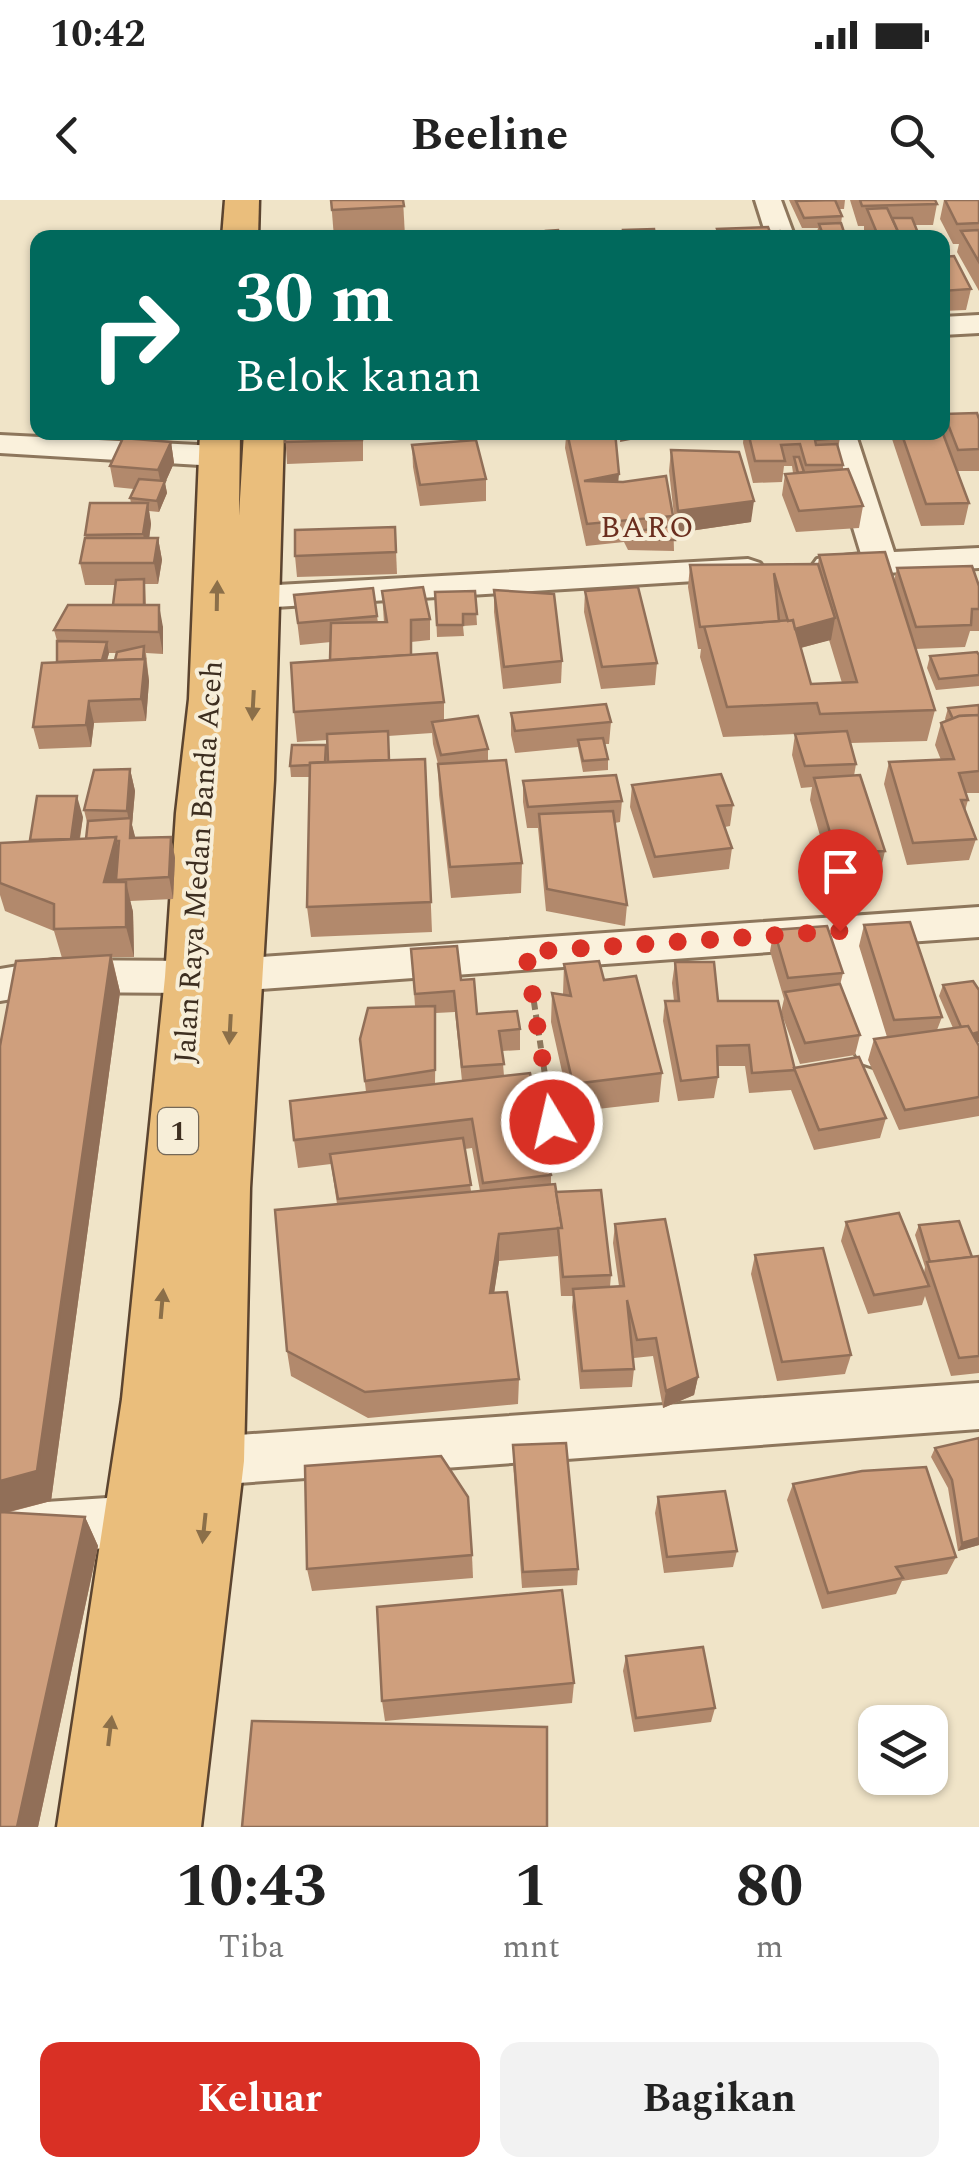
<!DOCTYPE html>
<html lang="id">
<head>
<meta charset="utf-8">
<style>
  :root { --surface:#fff; --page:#f2f2f2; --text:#222; --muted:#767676; --accent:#d93025 }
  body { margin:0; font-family:Spectral,serif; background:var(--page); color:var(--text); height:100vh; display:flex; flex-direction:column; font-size:38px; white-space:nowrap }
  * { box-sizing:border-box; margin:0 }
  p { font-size:32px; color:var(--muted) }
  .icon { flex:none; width:55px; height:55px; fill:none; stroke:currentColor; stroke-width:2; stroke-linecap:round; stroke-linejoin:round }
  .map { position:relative; height:1627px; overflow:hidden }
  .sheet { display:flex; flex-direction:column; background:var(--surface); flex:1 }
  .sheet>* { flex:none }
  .hud { position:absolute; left:30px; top:30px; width:920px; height:210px; border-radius:20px; box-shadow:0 2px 8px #0004; background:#00695c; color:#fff; overflow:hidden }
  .fabs { position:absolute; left:858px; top:1505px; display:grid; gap:20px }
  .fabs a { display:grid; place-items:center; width:90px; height:90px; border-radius:20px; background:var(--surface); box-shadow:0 2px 8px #0004; font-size:50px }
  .pin { position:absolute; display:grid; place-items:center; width:85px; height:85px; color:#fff; margin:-102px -42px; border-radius:50% 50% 50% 0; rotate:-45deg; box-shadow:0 0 10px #0007 }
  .pin .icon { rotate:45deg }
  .me { position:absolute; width:110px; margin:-55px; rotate:351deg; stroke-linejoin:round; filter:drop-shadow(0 0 8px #0008) }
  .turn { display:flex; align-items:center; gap:35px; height:210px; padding:0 40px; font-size:45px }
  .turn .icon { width:130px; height:130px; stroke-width:2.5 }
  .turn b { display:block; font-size:70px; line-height:85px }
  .eta { display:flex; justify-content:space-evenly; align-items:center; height:170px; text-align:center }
  .eta b { font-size:60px; font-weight:700; line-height:70px }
  .primary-button { display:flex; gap:20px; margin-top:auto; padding:20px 40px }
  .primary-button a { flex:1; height:115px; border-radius:20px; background:var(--accent); color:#fff; font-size:40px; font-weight:700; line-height:115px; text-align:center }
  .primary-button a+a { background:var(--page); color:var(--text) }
  .status { display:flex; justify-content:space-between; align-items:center; height:70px; padding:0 50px; background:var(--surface); direction:ltr }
  .status svg { height:28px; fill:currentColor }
  header { display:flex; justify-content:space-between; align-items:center; height:130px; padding:0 40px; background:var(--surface); font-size:45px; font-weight:700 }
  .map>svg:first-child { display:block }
</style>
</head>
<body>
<div class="status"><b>10:42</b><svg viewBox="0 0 49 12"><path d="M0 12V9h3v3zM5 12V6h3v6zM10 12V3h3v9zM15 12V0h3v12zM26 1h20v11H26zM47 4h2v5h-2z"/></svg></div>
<header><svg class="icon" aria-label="back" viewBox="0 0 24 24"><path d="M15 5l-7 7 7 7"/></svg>Beeline<svg class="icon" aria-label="search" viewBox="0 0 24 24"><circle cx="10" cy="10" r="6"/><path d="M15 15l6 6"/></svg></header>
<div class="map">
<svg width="979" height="1627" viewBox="0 0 979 1627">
  <rect width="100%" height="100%" fill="#f0e4c8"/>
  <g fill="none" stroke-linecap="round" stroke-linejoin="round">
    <defs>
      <g id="minor">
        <path d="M755 0H781L795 38H767Z"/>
        <path d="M979 115V133L942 135V117Z"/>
        <path d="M824 232H855L894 352 979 348V368L829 376 817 373 812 366 817 359 861 354Z"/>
        <path d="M0 235 217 246 228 249 233 256 228 263 217 266 0 253Z"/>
        <path d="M748 359 760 363 765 370 760 377 259 408 247 405 242 397 247 389 259 386Z"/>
        <path d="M979 707V737L865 745 898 851 891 863 876 868 861 863 854 851 825 748 233 791 218 786 212 775 218 764 233 759Z"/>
        <path d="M54 760 192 761 207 766 213 777 207 788 192 793 54 792 0 801V769Z"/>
        <path d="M979 1183V1229L211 1285 193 1278 185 1261 193 1244 211 1237Z"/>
        <path d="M138 1296 156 1303 164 1321 156 1339 138 1346 0 1355V1305Z"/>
      </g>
      <g id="trunk">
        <path d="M225 0H259L258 38H222Z"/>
        <path d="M200 232H240L239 316 244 232H284L274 580 250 988 244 1261 201 1627H57L122 1199 165 777 176 613 189 499Z"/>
      </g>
    </defs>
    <use href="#minor" stroke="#8d765c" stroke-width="6"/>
    <use href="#trunk" stroke="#5b4430" stroke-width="5"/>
    <path stroke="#8d765c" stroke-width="6" stroke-dasharray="8 5" stroke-linecap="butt" d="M532 789 555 941"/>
    <path stroke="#8d765c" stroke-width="8" stroke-dasharray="9 6" stroke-linecap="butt" d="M554 939 557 956"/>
    <use href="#minor" fill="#faf1dc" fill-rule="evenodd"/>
    <use href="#trunk" fill="#eabe7c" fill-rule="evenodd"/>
  </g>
  <g fill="#b2896c" fill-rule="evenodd">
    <path d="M331 0H403L405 36 384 38H334Z"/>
    <path d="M789 0H845L844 9H839L842 16 841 24 844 32H864V26H858L850 0H935L937 4 933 25H915L920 38H807L808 33 817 32 818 28H802Z"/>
    <path d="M944 0H979V91L957 52 959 44H953L940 19Z"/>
    <path d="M942 57 971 89 966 110 942 111Z"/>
    <path d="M944 214 979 219V271H957L969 303 964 325 921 326 891 236 892 233 869 232H942Z"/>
    <path d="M285 232H363V261L287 264Z"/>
    <path d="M548 232H615L618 282 673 316 674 351 628 350 624 342 586 346 565 248 566 237 549 239Z"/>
    <path d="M744 232H838L840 238 838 248 843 265V270L863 306 859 328 796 332 782 295 785 274 793 273 792 266H784L782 282 753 283 743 243Z"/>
    <path d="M171 242 174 263 165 283 167 293 159 312 149 311 151 324 149 338H158L162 360 158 384H145L146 405 163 427V454L146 453 149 481 146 521 94 523 91 547 39 549 33 527 57 462V441L54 430 113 405 115 385H85L80 363 86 338 85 335 131 303 130 298 134 289 114 287 110 266ZM109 453H117L115 460H107Z"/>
    <path d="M412 245 486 279V301L420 306 413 267Z"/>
    <path d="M671 250 751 322 676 333 669 271Z"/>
    <path d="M395 327 397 374 297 377 295 356Z"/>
    <path d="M819 355 894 381 897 368 979 386V431H970L965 447 915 449 935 510 927 541 850 543 856 564 854 576 885 651 880 672 831 675 810 600 812 587 801 588 792 555 795 534 723 537 700 457 701 449H698L688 387 690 365H818ZM829 440 842 483 811 484 801 448Z"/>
    <path d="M373 388 378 423H384L382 391 430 419V440L411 442 412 455 444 502V521L488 549V561L522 663 521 693 451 698 439 595 438 564 433 544 432 533 388 536 390 560 425 559 432 732 311 737 307 707 310 577H291L290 566 326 545 328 562 327 540 297 542 294 512 330 460 331 442 300 445 294 395Z"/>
    <path d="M494 390 562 461 561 483 503 489 494 412Z"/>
    <path d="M475 391 477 425 463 426 464 436 437 437 435 392Z"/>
    <path d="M585 391 657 463 655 485 601 489 584 412Z"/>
    <path d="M979 455V486L936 490 927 468 930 456Z"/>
    <path d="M979 505V593H966L968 600 965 611 976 639 969 660 907 665 884 584 889 562 941 560 935 545 941 523 946 521 945 519 948 508Z"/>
    <path d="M511 513 611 522 609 544H605L608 559V570L583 572 578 547 515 553 511 535Z"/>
    <path d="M130 569 135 591 132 625 135 638 171 637 175 658 173 699 130 701 133 712 134 757H112L120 792 51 1301 6 1313 85 1317 98 1346 38 1627H0V846L62 758 54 731 5 711 0 695V643L30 641 83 617 80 639H86L88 626 84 610Z"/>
    <path d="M523 581 622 601 620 622 615 623 627 705 625 726 546 711 538 628H527L523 602Z"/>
    <path d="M632 585 733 605 730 626 725 627 732 648 729 669 653 678 630 607Z"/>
    <path d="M864 725 942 817 937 830 953 828 939 796 943 785 979 846V916L899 930 868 860 874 839 887 837 859 746Z"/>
    <path d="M774 730 843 773 840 785 860 835 855 855 800 864 781 812 784 799 770 751Z"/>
    <path d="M411 749 461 780 477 814 520 829V850L502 851 504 876 551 975V984L611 1075 610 1087 619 1086 613 1043 615 1024 698 1177 694 1195 663 1208 653 1156 634 1158 633 1152 634 1169 632 1187 580 1189 572 1107 573 1096H561L558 1056 499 1061 494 1093 519 1179 518 1204 368 1218 291 1176 287 1151 337 1004 331 964 298 968 294 940 366 892 360 839 415 806ZM455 812 462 881 435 884 436 813ZM472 948 480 991H471L465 949Z"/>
    <path d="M675 762 794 868 886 918 880 938 814 950 791 890 749 893 745 866H717L718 877 714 898 678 901 663 821 665 801H674L672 783Z"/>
    <path d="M564 764 604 780 662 873 659 902 571 912 551 822 552 793 563 794Z"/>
    <path d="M846 1022 924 1073 925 1067 915 1035 919 1025 972 1057 979 1056V1173L951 1176 925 1096 922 1105 868 1114 841 1041Z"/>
    <path d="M755 1055 851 1155 845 1174 777 1181 751 1074Z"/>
    <path d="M979 1238V1345L958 1351 948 1288 931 1257 935 1248Z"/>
    <path d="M513 1245 578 1369 577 1385 522 1388 513 1263Z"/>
    <path d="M793 1284 956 1357 947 1374 902 1381 896 1394 822 1409 787 1300Z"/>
    <path d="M658 1297 737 1351 733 1367 664 1373 655 1313Z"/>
    <path d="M472 1355 473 1378 312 1391 307 1369Z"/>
    <path d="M626 1456 715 1508 711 1522 634 1532 623 1471Z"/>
    <path d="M574 1483 572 1503 385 1521 382 1501Z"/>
  </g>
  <g fill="#916f58">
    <path d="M549 232H566V237L549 239Z"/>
    <path d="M621 232H662V234L620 242Z"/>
    <path d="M171 242 174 263 165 283 167 293 159 312 157 301 162 290 158 270Z"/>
    <path d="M619 274 617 296 584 281Z"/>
    <path d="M754 301 751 322 676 333 678 311Z"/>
    <path d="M148 303 151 324 147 355 143 334Z"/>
    <path d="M158 338 162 360 158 384 154 363Z"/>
    <path d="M159 405 163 427V454L159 432Z"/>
    <path d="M835 418 831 440 788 451 791 430Z"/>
    <path d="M107 442 109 453 101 482 99 471Z"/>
    <path d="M144 446 149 481 146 521 141 499Z"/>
    <path d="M89 501 94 523 91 547 86 525Z"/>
    <path d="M130 569 135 591 132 625 136 640 130 638V626L127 611Z"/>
    <path d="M77 596 83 617 76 660 71 639Z"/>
    <path d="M116 637 123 668 116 680 118 687 104 682Z"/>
    <path d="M171 637 175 658 173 699 169 677Z"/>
    <path d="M126 682 133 712 134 757 126 727Z"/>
    <path d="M111 755 120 792 51 1301 0 1314V1281Z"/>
    <path d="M979 832V842L961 847 965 836Z"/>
    <path d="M499 1034V1061L490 1120V1093Z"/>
    <path d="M698 1177 694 1195 663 1208 666 1191Z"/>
    <path d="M85 1317 98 1346 38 1627H17Z"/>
    <path d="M979 1338V1345L958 1351 962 1343Z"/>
  </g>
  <g fill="#cf9f7d" stroke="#916f58" stroke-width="2.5">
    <path d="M331 0H403L404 6 332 10Z"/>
    <path d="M835 0 842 16 804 18 796 1Z"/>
    <path d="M860 0H935L937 4 862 6Z"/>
    <path d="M945 0H979V23L957 24Z"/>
    <path d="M887 8 901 38H879L867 9Z"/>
    <path d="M892 18H912L920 38H901Z"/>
    <path d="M841 23 844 32H822L819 24Z"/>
    <path d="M768 27 770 32 780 31 783 38H720L717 29Z"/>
    <path d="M654 29 655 38H624L623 30Z"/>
    <path d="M558 30 559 37 562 38H547L546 31Z"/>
    <path d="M979 30V62L961 31Z"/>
    <path d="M874 32 876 38H810L808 33Z"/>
    <path d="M384 33V38H337L336 35Z"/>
    <path d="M954 56 971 89 942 91V57Z"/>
    <path d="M977 213 979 219V249L958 250 944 214Z"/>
    <path d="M942 231 969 303 926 304 901 232H942Z"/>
    <path d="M285 232H362V240L285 242Z"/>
    <path d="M567 232H615L619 274 584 281 623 282 666 276 673 316 587 324Z"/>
    <path d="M748 232H838L840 238 815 240 816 245 837 244 843 265H806L800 244 781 245 785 261H755Z"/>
    <path d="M123 238 171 242 158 270 110 266Z"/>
    <path d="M476 240 486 279 420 285 412 245Z"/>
    <path d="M671 250 739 252 754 301 678 311Z"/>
    <path d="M794 257H799L804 272 798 273Z"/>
    <path d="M848 269 863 306 799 311 785 274Z"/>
    <path d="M139 279 165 281 157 301 130 298Z"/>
    <path d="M90 303H148L143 334 85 335Z"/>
    <path d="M672 326 675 340 629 339 625 333Z"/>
    <path d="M395 327 396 352 295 356V330Z"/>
    <path d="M85 338H158L154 363H80Z"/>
    <path d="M885 352 935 510 820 514 817 503 727 507 704 426 793 420 811 484 857 482 819 355Z"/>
    <path d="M818 364 835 418 795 429 793 420 788 421 774 373 779 421 700 427 690 365Z"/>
    <path d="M972 366 979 386V409H972L971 425 916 427 897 368Z"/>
    <path d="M144 379V405H113L116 380Z"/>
    <path d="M423 387 430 419 411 420V455L330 460 331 423 387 422 382 391Z"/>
    <path d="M638 387 657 463 602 467 585 391Z"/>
    <path d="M373 388 377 416 298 423 294 395Z"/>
    <path d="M494 390 554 394 562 461 504 467Z"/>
    <path d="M475 391 477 414H463V425H437L435 392Z"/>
    <path d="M68 405H159V432L54 430Z"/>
    <path d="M57 441 107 442 102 460 57 462Z"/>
    <path d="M144 446 143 459 115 460 117 452Z"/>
    <path d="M977 452 979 455V475L939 479 930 456Z"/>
    <path d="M437 453 444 502 294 512 291 463Z"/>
    <path d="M145 459 141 499 89 501 86 525 33 527 42 463Z"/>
    <path d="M606 504 611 522 515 531 511 513Z"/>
    <path d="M979 505V515L959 516 953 519 948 508Z"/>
    <path d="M979 515V571L959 573 968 600H961L976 639 913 643 889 562 954 559 941 523 959 516Z"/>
    <path d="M478 516 488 549 441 555 432 522Z"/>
    <path d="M388 531 389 560 328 562 327 534Z"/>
    <path d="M847 531 856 564 805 566 795 534Z"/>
    <path d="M603 538 608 559 583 561 578 540Z"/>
    <path d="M292 545H326L325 562 310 563V565L290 566Z"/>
    <path d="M425 559 431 702 307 707 310 563Z"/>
    <path d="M506 560 522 663 450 667 438 564Z"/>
    <path d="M130 569 127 611 84 610 94 570Z"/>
    <path d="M721 574 733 605 717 606 732 648 655 657 632 585Z"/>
    <path d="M616 575 622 601 528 607 523 581Z"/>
    <path d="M860 575 885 651 836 653 814 578Z"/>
    <path d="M37 596H77L71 639 30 640Z"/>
    <path d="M613 611 627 705 547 689 539 614Z"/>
    <path d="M131 618 130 638 171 637 169 677 116 680 119 641H116V637L86 639 88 621Z"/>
    <path d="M116 637 104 682H126V727L54 729V704L0 683V643Z"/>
    <path d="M910 722 942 817 894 820 864 725Z"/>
    <path d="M827 726 843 773 788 778 774 730Z"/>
    <path d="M457 746 461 780 474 779 477 814 517 811 520 829 499 831 504 864 462 867 454 791 415 794 411 749Z"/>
    <path d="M111 755 37 1271 0 1281V846L16 761Z"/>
    <path d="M599 761 604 780 636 776 662 873 573 884 552 793 571 796 564 764Z"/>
    <path d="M675 762H714L718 801H778L795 870 752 873 749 845 717 846 718 877 681 881 665 801H679Z"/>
    <path d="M973 781 979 790V832L972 834 968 826 961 827 943 785Z"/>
    <path d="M840 784 860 835 805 843 785 792Z"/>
    <path d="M435 806V870L365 881 360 839 368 808Z"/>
    <path d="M968 826 979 846V897L905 910 874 839Z"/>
    <path d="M859 857 886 918 819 930 794 868Z"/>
    <path d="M530 873 551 975 483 983 472 919 294 940 290 901Z"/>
    <path d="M463 938 471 985 338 999 330 954Z"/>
    <path d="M555 984 562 1028 499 1034 490 1093 507 1092 519 1179 365 1192 287 1151 275 1010Z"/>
    <path d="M601 990 611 1075 563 1077 558 1028H562L556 992Z"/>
    <path d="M899 1013 929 1086 874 1095 846 1022Z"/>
    <path d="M665 1019 698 1177 666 1191 656 1138 637 1140 627 1100 634 1169 582 1171 573 1089 624 1086 615 1024Z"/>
    <path d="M959 1021 972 1057 930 1062 919 1025Z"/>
    <path d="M823 1048 851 1155 782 1162 755 1055Z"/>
    <path d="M979 1056V1156L959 1158 927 1062Z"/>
    <path d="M979 1238V1338L962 1343 952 1280 935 1248Z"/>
    <path d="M566 1243 578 1369 523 1372 513 1245Z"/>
    <path d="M441 1256 468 1297 472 1355 307 1369 305 1266Z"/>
    <path d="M926 1267 956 1357 896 1367 903 1378 828 1393 793 1284 862 1271Z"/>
    <path d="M725 1291 737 1351 667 1357 658 1297Z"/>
    <path d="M0 1312 85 1317 17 1627H0Z"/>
    <path d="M562 1390 574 1483 382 1501 377 1407Z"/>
    <path d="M703 1447 715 1508 636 1518 626 1456Z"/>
    <path d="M252 1521 547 1527V1627H242Z"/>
  </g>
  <defs><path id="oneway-solid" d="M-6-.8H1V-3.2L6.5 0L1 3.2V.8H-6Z" transform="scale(2.5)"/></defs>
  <g fill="#8b6f49">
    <use href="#oneway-solid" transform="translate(217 396) rotate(-89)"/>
    <use href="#oneway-solid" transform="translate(253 505) rotate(93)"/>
    <use href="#oneway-solid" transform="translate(230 829) rotate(93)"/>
    <use href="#oneway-solid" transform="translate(162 1104) rotate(-85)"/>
    <use href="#oneway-solid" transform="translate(204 1328) rotate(96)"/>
    <use href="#oneway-solid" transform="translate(110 1531) rotate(-83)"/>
  </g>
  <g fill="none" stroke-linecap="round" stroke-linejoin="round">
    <path stroke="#d93025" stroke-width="18" stroke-dasharray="0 32.4" d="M552 922 526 752 840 731"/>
  </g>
  <g text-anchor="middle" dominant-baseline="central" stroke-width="8" stroke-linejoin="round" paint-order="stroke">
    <rect fill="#f7eed8" stroke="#756857" stroke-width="2.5" x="158" y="908" width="40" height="46" rx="8"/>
    <g font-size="28" font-weight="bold" fill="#3d2e20">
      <text x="178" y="931">1</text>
    </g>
    <g font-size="30" letter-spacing="2.5" fill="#6b2e1e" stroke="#f7eed8">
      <text x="648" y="328">BARO</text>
    </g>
    <g font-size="30" fill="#3d2e20" stroke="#f7eed8">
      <text transform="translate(199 662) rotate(-86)">Jalan Raya Medan Banda Aceh</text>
    </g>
  </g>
</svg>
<div class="fabs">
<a><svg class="icon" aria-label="layers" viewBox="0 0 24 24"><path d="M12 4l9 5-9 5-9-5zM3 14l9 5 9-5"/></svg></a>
</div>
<div class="pin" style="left:840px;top:731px;background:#d93025"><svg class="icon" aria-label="arrive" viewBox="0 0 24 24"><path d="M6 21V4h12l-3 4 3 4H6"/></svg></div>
<svg class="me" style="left:552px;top:922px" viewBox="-20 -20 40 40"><circle r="17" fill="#d93025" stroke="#fff" stroke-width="3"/><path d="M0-11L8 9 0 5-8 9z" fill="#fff"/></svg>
<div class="hud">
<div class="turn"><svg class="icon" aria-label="right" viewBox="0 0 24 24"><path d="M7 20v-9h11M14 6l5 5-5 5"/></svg><div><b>30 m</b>Belok kanan</div></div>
</div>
</div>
<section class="sheet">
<div class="eta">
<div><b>10:43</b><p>Tiba</p></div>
<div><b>1</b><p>mnt</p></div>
<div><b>80</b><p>m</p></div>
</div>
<div class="primary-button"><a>Keluar</a><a>Bagikan</a></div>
</section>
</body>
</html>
